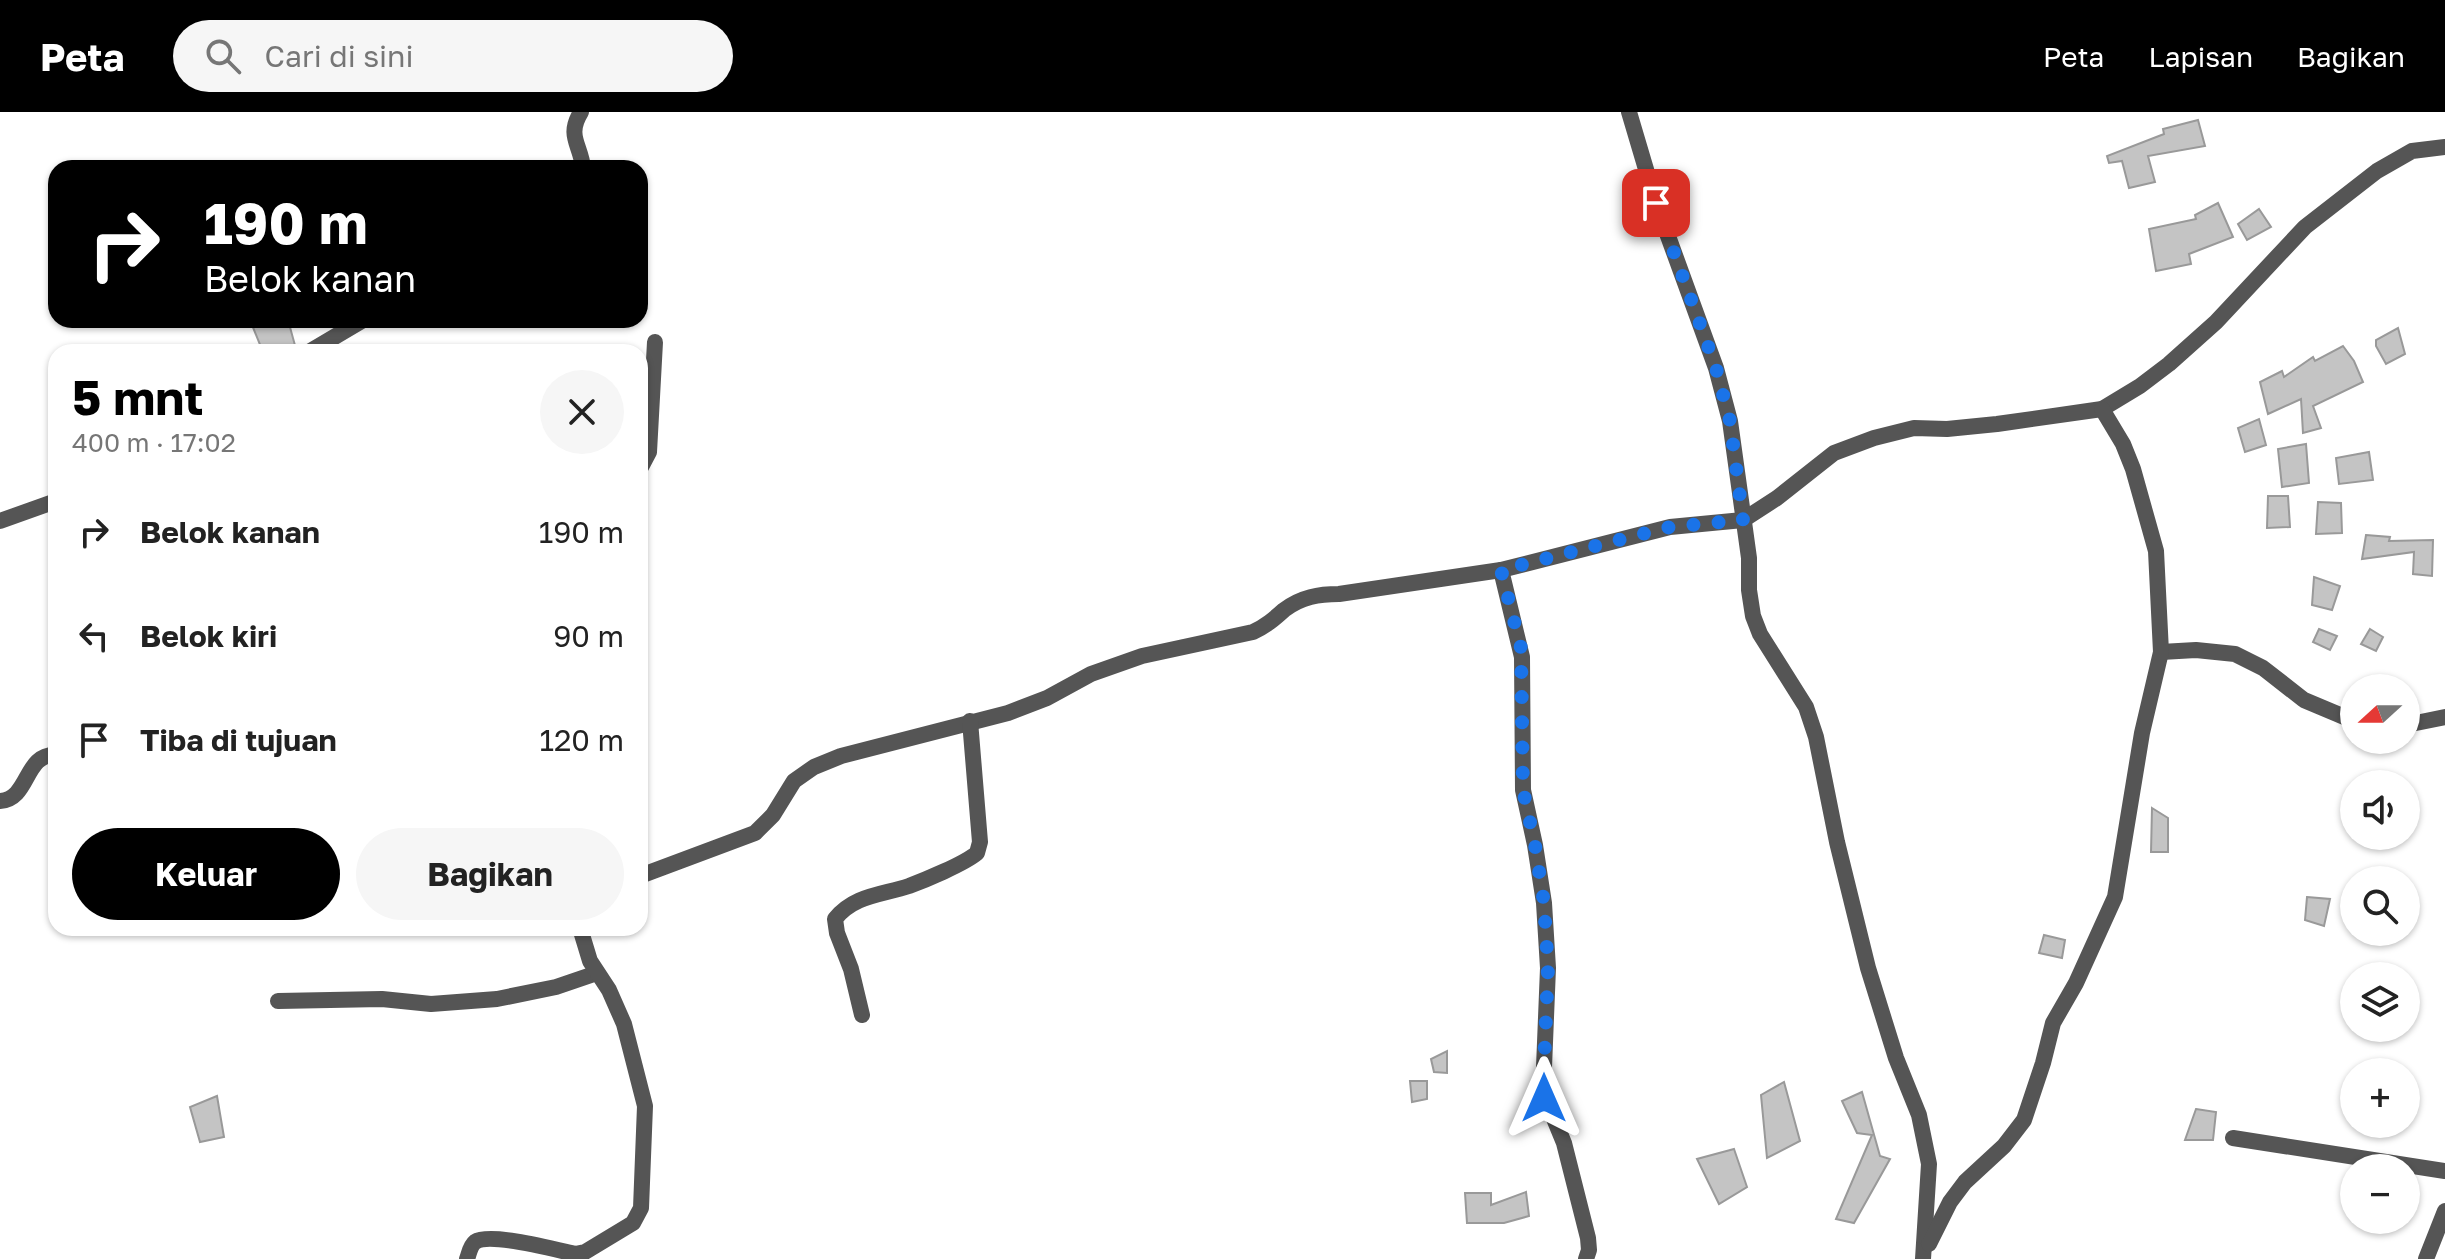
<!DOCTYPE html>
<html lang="id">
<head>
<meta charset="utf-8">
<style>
  :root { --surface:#fff; --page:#f6f6f6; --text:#222; --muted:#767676; --accent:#000 }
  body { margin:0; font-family:"Golos Text",sans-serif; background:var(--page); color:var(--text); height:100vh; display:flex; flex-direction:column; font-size:30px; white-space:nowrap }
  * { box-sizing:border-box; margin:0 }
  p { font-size:26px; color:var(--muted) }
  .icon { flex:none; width:44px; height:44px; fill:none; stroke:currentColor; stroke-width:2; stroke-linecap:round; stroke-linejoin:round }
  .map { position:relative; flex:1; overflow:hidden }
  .panel { position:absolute; left:48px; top:232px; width:600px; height:592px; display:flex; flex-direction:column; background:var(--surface); border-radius:24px; box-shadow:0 2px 6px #0004 }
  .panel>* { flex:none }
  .top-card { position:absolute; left:48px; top:48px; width:600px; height:168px; border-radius:24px; box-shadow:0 2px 6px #0004; background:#000; color:#fff; overflow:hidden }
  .needle { width:52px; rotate:249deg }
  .fabs { position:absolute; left:2340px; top:562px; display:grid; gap:16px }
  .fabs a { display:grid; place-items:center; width:80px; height:80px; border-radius:50%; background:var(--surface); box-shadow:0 2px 6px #0004; font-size:40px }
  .pin { position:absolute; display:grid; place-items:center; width:68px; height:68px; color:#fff; margin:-34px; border-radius:16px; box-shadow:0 4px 12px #0006 }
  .me { position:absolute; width:88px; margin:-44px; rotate:0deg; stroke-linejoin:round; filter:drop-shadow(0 0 6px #0008) }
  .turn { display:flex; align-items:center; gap:28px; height:168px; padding:0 24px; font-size:36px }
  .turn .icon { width:104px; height:104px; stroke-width:2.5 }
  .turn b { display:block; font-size:56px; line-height:68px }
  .round { display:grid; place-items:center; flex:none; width:84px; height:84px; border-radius:42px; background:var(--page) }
  .head { display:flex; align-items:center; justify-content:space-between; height:136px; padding:0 24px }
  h1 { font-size:48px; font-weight:700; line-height:60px; color:var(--accent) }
  .action { display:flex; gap:16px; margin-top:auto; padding:16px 24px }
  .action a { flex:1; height:92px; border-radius:48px; background:var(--accent); color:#fff; font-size:32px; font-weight:700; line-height:92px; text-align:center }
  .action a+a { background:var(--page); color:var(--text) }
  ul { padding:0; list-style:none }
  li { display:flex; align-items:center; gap:24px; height:104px; padding:0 24px }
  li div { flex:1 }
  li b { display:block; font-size:30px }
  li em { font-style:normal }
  header { display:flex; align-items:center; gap:48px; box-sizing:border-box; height:112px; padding:0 40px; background:var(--accent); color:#fff }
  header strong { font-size:38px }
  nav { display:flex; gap:44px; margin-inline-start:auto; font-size:28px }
  .search { width:560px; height:72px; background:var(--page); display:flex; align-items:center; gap:20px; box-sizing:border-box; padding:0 28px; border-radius:44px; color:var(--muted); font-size:30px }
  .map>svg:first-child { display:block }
</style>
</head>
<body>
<header>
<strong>Peta</strong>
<div class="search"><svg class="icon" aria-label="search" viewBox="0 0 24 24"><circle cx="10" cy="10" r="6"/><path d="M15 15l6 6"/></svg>Cari di sini</div>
<nav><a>Peta</a><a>Lapisan</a><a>Bagikan</a></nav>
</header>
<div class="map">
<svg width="2445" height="1147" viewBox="0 0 2445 1147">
  <rect width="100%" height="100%" fill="#fff"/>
  <g fill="#c4c4c4" stroke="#999" stroke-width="2">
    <path d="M2198 8 2205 34 2148 44 2155 70 2129 76 2122 49 2109 51 2107 44 2164 22 2163 17Z"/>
    <path d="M2218 91 2233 125 2189 142 2191 152 2156 159 2149 117 2196 107 2195 103Z"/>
    <path d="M2259 97 2271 115 2247 128 2238 112Z"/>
    <path d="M250 208H288L296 237 263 240Z"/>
    <path d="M2398 216 2405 242 2386 252 2376 234V228Z"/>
    <path d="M2343 234 2354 249 2363 270 2313 294 2321 316 2303 321 2301 287 2268 302 2260 270 2282 259 2284 265 2313 245 2315 249Z"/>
    <path d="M2259 307 2266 333 2245 340 2238 316Z"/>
    <path d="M2306 332 2309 371 2282 375 2278 337Z"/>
    <path d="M2369 340 2373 368 2339 372 2336 346Z"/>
    <path d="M2268 384H2288L2290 415 2267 416Z"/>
    <path d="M2318 390 2341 391 2342 421 2316 422Z"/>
    <path d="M2366 423 2390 425 2389 429 2433 428 2432 464 2413 462 2414 440 2362 447Z"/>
    <path d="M2314 465 2340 474 2332 498 2312 493Z"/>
    <path d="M2319 517 2337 524 2330 538 2313 530Z"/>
    <path d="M2370 517 2383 525 2376 539 2361 532Z"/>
    <path d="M2152 696 2168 706V740H2151Z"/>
    <path d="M2307 785 2330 787 2324 814 2305 808Z"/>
    <path d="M2044 823 2065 828 2062 846 2039 841Z"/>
    <path d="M1447 939V961L1434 960 1431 947Z"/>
    <path d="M1410 969H1427V987L1412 990Z"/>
    <path d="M1784 970 1800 1029 1767 1046 1761 983Z"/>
    <path d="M1862 980 1880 1044 1890 1047 1854 1111 1836 1107 1872 1023 1857 1021 1842 989Z"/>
    <path d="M217 984 224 1025 200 1030 190 995Z"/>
    <path d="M2196 997 2216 1000 2213 1028H2185Z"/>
    <path d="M1734 1037 1747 1075 1719 1092 1697 1047Z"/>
    <path d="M1526 1080 1529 1104 1504 1111H1467L1465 1081H1491V1093Z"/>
  </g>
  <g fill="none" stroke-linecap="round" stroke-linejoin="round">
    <g stroke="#555" stroke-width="16">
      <path d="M581 0C566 24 581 33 583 56"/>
      <path d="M1629 0 1656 91 1716 256 1730 309 1749 446V478L1753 504 1760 522 1806 595 1816 625 1837 730 1868 856 1896 946 1919 1003 1929 1052 1923 1147"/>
      <path d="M309 240 363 208"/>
      <path d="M640 357 649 340 655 230"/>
      <path d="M0 409 56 389"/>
      <path d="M1501 458 1522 545 1523 678 1535 733 1544 791 1548 856 1543 980 1564 1031 1588 1126 1589 1138 1586 1147"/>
      <path d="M2161 540 2196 538 2235 542 2263 556 2304 588 2354 609"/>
      <path d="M2406 613 2445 605"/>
      <path d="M0 689C30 687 24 641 56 643"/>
      <path d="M640 764 755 721 773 703 794 669 814 655 841 644 1008 601 1047 586 1091 562 1142 544 1253 520C1266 514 1274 507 1284 498 1301 485 1319 482 1339 482L1501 458 1670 415 1743 408 1777 386 1834 341 1874 326 1914 316 1947 317 1997 312 2102 297 2140 274 2169 252 2216 210 2305 115 2377 59 2412 39 2445 35"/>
      <path d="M278 889 382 887 431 892 497 887 556 875 597 861"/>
      <path d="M862 903 851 857 837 821 835 807C854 783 882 783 909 774 925 768 964 752 977 741L980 730 970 609"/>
      <path d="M2233 1026 2445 1059"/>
      <path d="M1929 1132 1950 1090 1965 1070 2004 1034 2024 1008 2043 951 2053 911 2076 871 2115 785 2142 621 2161 540 2156 439 2133 357 2123 332 2102 297"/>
      <path d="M467 1147C469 1142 470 1134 475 1130 490 1120 557 1138 575 1142L585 1140 633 1111 641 1096 645 994 624 912 609 878 590 849 580 816"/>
      <path d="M2426 1147 2445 1099"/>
    </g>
  </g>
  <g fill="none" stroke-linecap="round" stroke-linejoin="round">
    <path stroke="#1a73e8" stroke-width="14" stroke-dasharray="0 25.2" d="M1544 986 1543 980 1548 856 1544 791 1535 733 1523 678 1521 536 1501 458 1670 415 1743 408 1730 309 1716 256 1656 91"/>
  </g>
</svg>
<div class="fabs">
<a><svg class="needle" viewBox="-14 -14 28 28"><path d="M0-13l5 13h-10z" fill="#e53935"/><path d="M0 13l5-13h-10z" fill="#767676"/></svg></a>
<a><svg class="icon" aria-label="sound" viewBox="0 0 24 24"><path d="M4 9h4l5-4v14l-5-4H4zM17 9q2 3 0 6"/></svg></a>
<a><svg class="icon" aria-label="search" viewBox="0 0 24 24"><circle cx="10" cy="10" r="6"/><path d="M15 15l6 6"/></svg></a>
<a><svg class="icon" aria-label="layers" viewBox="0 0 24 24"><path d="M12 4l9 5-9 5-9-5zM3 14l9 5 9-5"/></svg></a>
<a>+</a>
<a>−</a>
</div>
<div class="pin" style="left:1656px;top:91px;background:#d93025"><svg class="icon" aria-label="arrive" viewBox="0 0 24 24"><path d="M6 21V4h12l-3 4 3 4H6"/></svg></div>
<svg class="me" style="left:1544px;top:986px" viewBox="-20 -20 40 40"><path d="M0-17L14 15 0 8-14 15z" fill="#1a73e8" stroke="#fff" stroke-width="4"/></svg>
<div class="top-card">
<div class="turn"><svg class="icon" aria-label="right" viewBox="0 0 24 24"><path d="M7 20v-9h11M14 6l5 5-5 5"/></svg><div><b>190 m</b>Belok kanan</div></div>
</div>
<section class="panel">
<div class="head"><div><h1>5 mnt</h1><p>400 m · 17:02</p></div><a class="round"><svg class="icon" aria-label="close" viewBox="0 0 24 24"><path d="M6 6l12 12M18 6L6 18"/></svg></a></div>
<ul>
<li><svg class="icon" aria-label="right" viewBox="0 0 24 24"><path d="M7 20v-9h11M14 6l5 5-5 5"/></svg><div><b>Belok kanan</b></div><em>190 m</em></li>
<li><svg class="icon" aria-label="left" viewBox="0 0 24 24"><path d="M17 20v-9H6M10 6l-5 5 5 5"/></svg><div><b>Belok kiri</b></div><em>90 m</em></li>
<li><svg class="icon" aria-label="arrive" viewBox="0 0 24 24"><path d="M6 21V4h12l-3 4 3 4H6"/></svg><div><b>Tiba di tujuan</b></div><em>120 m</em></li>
</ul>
<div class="action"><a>Keluar</a><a>Bagikan</a></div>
</section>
</div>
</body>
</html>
